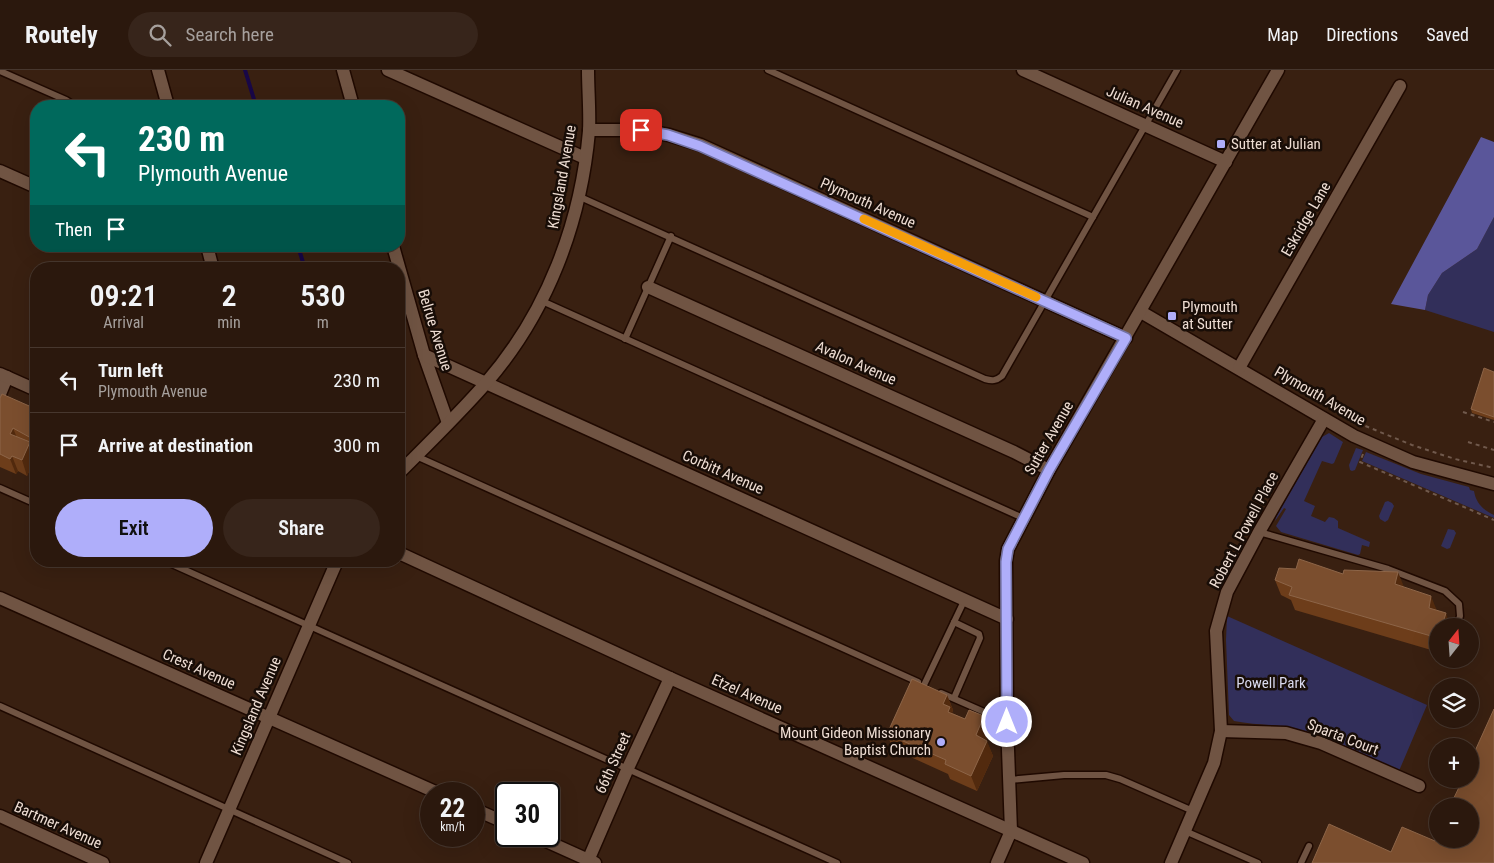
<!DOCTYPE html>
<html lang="en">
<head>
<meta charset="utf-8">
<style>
  :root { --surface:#2b180d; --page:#37251b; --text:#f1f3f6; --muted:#a6a09d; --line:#47372e; --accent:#afaefa }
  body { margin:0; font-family:"Roboto Condensed",sans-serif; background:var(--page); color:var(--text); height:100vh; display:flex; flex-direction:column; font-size:19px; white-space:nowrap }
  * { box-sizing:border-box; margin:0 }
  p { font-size:16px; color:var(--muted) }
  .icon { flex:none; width:28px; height:28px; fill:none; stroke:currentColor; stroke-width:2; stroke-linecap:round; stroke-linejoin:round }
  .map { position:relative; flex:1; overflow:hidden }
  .details { position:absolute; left:30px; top:192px; width:375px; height:305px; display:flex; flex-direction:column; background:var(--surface); border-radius:20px; box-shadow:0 5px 20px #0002,0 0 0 1px var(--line) }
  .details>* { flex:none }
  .guide { position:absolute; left:30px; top:30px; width:375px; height:152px; border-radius:20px; box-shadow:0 5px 20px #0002,0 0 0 1px var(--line); background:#00695c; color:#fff; overflow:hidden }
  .needle { width:32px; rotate:17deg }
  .controls { position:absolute; left:1429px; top:548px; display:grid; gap:10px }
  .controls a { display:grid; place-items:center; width:50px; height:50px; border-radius:50%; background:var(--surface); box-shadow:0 5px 20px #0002,0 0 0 1px var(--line); font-size:25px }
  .speed { position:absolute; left:420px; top:712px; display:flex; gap:10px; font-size:25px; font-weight:700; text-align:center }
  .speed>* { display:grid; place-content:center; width:65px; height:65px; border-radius:50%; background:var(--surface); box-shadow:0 5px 20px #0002,0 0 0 1px var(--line); line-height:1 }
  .speed small { font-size:12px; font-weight:400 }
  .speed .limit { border:2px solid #111; border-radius:8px; background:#fff; color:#111 }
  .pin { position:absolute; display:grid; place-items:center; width:42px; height:42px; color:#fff; margin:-21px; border-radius:10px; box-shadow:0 2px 8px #0006 }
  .me { position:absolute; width:55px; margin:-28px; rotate:0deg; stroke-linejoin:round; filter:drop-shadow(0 0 4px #0008) }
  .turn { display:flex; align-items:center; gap:18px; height:105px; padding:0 25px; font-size:22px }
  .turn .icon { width:65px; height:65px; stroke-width:2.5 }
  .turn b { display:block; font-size:35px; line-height:42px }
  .then { display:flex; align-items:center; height:48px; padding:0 25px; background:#0003; gap:10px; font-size:19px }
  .eta { display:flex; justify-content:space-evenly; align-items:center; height:85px; text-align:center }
  .eta b { font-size:30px; font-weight:600; line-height:35px }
  .primary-button { display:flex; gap:10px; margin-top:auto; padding:10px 25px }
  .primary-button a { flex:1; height:58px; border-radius:30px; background:var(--accent); color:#111; font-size:20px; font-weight:600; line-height:58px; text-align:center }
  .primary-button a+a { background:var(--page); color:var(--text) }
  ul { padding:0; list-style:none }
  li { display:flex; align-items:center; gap:15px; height:65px; padding:0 25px; border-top:1px solid var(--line) }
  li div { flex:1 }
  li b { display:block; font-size:19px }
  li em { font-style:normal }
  header { display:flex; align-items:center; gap:30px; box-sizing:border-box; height:70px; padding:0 25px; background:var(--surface); border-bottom:1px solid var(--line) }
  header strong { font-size:24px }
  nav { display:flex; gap:28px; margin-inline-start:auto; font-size:18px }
  .search { width:350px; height:45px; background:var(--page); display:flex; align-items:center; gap:12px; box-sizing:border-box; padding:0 18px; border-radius:28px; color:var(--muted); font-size:19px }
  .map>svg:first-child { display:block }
</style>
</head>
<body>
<header>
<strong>Routely</strong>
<div class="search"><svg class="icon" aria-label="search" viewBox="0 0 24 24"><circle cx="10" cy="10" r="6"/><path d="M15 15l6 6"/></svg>Search here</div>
<nav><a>Map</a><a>Directions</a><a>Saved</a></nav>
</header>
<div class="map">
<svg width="1494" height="793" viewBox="0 0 1494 793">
  <rect width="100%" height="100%" fill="#392011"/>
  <g fill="#322f5a">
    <path d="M1494 147V262L1425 240 1428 225 1442 203 1477 179Z"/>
    <path d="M1329 363 1343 372 1334 393 1332 394 1322 391 1304 431 1315 436 1311 446 1325 452 1329 447 1334 448 1338 451V458L1370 472 1369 477 1362 475 1360 484 1358 485 1281 462 1276 456 1286 439 1284 438 1275 451 1276 447 1322 367Z"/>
    <path d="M1356 378 1363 380 1355 400 1352 401 1350 400 1349 395Z"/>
    <path d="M1366 382 1421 404 1469 417 1470 420 1474 421C1476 433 1483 440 1494 445V448L1362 391Z"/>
    <path d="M1388 431 1392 433 1394 436 1388 450 1385 452 1380 449 1379 446 1385 432Z"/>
    <path d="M1448 459 1454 460 1456 463 1450 478 1447 479 1441 476Z"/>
    <path d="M1227 546 1427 635 1399 701C1364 685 1330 666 1292 658 1273 654 1253 655 1234 651L1229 645 1226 570Z"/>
  </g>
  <path fill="#5a569a" d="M1481 67 1494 72V147L1477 179 1442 203 1428 225 1425 240 1391 234Z"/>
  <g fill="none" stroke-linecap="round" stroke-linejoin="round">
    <g stroke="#180747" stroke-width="4">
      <path d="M245 0 256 36"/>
      <path d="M298 176 305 199"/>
    </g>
    <defs>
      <g id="lane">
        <path d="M768 0 1093 147"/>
        <path d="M0 1 66 30 75 36"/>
        <path d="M578 126 985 309C992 311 996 311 1002 306L1177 0"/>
        <path d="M542 231 1023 448"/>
        <path d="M625 269 671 166"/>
        <path d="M416 386 918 612"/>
        <path d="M0 418 36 434"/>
        <path d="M1259 462 1388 499 1445 521 1459 534 1460 546 1457 556"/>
        <path d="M165 491 837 793"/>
        <path d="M954 552 979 564 980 568 954 628"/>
        <path d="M924 615 965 529"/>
        <path d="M941 623 1007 652"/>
        <path d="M0 636 348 793"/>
        <path d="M1009 710 1064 705H1106L1120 709 1193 741"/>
        <path d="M1185 761 1258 793"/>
        <path d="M1301 793 1309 776"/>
      </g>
      <g id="street">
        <path d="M158 0 168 36"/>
        <path d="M343 0 353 36"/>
        <path d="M388 0 585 88"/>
        <path d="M1023 0 1226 92"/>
        <path d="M589 60H641L669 65 701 75 1126 268"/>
        <path d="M0 101 36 117"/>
        <path d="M207 176 213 199"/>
        <path d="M393 176 424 285 448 353"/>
        <path d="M648 217 1014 382 1049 400"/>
        <path d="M1141 242 1354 366 1413 392 1494 414"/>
        <path d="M424 285 1007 549"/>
        <path d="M1239 298 1400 16"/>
        <path d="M0 324 7 307"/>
        <path d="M0 528 440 724"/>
        <path d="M1221 661 1286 663 1321 673 1419 716"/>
        <path d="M474 739 506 753"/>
        <path d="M0 746 103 793"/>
        <path d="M535 766 595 793"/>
        <path d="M587 793 628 698 670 608"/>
        <path d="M997 793 1011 761 1007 652 1006 491 1008 479 1049 400 1278 0"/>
        <path d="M1171 793 1214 693 1221 661 1216 561 1227 522 1259 462 1324 349"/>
      </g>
      <g id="secondary">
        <path d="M0 304 36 320"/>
        <path d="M399 403C428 374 459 344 486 313 547 243 581 153 589 61 590 41 588 20 588 0"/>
        <path d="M399 483 670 608 1083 793"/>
        <path d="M206 793 337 491"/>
      </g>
    </defs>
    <use href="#lane" stroke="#1f0900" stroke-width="9"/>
    <use href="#street" stroke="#1f0900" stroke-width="15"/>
    <use href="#secondary" stroke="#1f0900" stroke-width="15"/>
    <g stroke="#70594c" stroke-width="2" stroke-dasharray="4 4" stroke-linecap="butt">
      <path d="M1463 342 1494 352"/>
      <path d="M1358 353 1412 375 1455 389 1494 398"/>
      <path d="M1468 372 1494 380"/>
      <path d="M1363 384 1360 392 1494 450"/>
    </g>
    <use href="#lane" stroke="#705443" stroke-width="6"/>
    <use href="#street" stroke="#705443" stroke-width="12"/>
    <use href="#secondary" stroke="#705443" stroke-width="12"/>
  </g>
  <g fill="#6d3d1a">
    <path d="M1494 302V350L1472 343 1471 339Z"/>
    <path d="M0 328 36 339V383L33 382 35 388 27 406 18 401 16 404 0 397Z"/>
    <path d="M1296 499 1343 504 1403 517 1438 556V582L1295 540 1291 530 1281 525 1275 510Z"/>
    <path d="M947 625 953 640 952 643 965 649 984 646 990 662 986 670 993 686 977 721 950 709 948 704 893 679 887 664Z"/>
  </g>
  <g fill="#522a0e">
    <path d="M36 356V383L31 368Z"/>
    <path d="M13 358 19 373 10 364Z"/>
    <path d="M30 372 35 388 27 406 22 390Z"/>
    <path d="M12 386 18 401 16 404 10 389Z"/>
    <path d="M1398 502 1404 517 1395 514Z"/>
    <path d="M1431 526 1437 541 1429 538Z"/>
    <path d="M1446 543 1450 556H1442Z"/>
    <path d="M947 625 953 640 952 642 956 653 943 634Z"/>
    <path d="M984 646 990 662 981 681 976 665Z"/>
    <path d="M987 671 993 686 977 721 971 706Z"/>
  </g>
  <g fill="#7b4e2e" stroke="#8d6548">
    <path d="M1484 298 1494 302V347L1471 339Z"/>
    <path d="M2 324 36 339V356L31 368 13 358 10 364 30 372 22 390 12 386 10 389 0 384V328Z"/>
    <path d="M1299 489 1343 504 1344 500 1398 502 1395 514 1431 526 1429 538 1446 543 1442 556H1438V568L1289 525 1292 517 1275 510 1279 498 1296 499Z"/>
    <path d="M912 609 947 625 943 634 950 637 948 642 965 649 969 640 984 646 976 665 987 671 971 706 945 694 946 690 887 664Z"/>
    <path d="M1494 639V793H1312L1329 754 1391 782 1402 757 1435 771 1438 765V769H1470V736H1450L1463 709H1470V692Z"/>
  </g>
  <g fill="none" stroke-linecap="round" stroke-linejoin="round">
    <defs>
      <path id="route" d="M641 60 668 65 700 76 1126 268 1049 400 1008 479 1006 492 1007 652"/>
    </defs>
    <use href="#route" stroke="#7271a2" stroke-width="12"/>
    <use href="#route" stroke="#afaefa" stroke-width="9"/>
    <path stroke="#f59e0b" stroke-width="9" d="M864 149 1036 227"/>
  </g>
  <g fill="#afaefa" stroke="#180d07" stroke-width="2">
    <rect x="1216" y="69" width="10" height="10" rx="2.5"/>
    <rect x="1167" y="241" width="10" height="10" rx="2.5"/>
    <circle cx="941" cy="672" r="5"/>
  </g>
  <g text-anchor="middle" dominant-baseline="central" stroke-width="5" stroke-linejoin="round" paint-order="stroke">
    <g font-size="15" fill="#eeddd3" stroke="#180d07">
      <text transform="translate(1145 37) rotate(24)">Julian Avenue</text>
      <text transform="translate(562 107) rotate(-80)">Kingsland Avenue</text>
      <text transform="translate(868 133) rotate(24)">Plymouth Avenue</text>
      <text transform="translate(1306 149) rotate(-60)">Eskridge Lane</text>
      <text transform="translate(435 260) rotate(73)">Belrue Avenue</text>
      <text transform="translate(856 293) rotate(24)">Avalon Avenue</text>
      <text transform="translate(1320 326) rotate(30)">Plymouth Avenue</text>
      <text transform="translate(1049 368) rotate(-60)">Sutter Avenue</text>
      <text transform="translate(723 402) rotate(24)">Corbitt Avenue</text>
      <text transform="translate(1244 460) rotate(-62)">Robert L Powell Place</text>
      <text transform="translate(199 599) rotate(24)">Crest Avenue</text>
      <text transform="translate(747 624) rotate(24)">Etzel Avenue</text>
      <text transform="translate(256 636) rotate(-67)">Kingsland Avenue</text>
      <text transform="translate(1343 667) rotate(21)">Sparta Court</text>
      <text transform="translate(613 693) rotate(-66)">66th Street</text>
      <text transform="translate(58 755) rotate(24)">Bartmer Avenue</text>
    </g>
    <g font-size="15" fill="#eeddd3" stroke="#180d07" text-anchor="start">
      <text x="1231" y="74">Sutter at Julian</text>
      <text x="1182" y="237">Plymouth<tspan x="1182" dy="17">at Sutter</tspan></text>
      <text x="931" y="663" text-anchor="end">Mount Gideon Missionary<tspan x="931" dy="17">Baptist Church</tspan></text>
    </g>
    <g font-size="15" fill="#d9d9ee" stroke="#180d07">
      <text x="1271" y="613">Powell Park</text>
    </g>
  </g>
</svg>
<div class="controls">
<a><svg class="needle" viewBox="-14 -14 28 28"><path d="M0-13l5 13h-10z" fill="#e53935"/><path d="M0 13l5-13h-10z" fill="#a6a09d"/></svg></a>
<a><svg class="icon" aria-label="layers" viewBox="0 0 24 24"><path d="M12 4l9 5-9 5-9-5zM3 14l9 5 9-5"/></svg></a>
<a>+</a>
<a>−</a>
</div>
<div class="speed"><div>22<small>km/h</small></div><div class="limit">30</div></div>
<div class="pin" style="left:641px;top:60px;background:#d93025"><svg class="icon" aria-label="arrive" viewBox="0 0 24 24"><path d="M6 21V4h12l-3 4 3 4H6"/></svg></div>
<svg class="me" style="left:1007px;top:652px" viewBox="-20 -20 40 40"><circle r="17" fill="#afaefa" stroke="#fff" stroke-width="3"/><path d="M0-11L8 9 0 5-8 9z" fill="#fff"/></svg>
<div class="guide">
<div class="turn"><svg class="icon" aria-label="left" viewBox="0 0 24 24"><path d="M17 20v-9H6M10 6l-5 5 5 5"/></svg><div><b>230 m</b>Plymouth Avenue</div></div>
<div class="then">Then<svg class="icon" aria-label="arrive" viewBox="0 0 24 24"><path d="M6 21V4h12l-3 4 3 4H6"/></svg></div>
</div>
<section class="details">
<div class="eta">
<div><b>09:21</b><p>Arrival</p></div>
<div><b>2</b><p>min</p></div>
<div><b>530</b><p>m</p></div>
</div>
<ul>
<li><svg class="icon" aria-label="left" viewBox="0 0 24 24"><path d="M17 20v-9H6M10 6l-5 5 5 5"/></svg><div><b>Turn left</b><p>Plymouth Avenue</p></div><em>230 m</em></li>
<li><svg class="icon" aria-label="arrive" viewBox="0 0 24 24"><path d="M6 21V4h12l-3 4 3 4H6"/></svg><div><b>Arrive at destination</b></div><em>300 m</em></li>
</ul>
<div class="primary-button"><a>Exit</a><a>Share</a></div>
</section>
</div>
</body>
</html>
